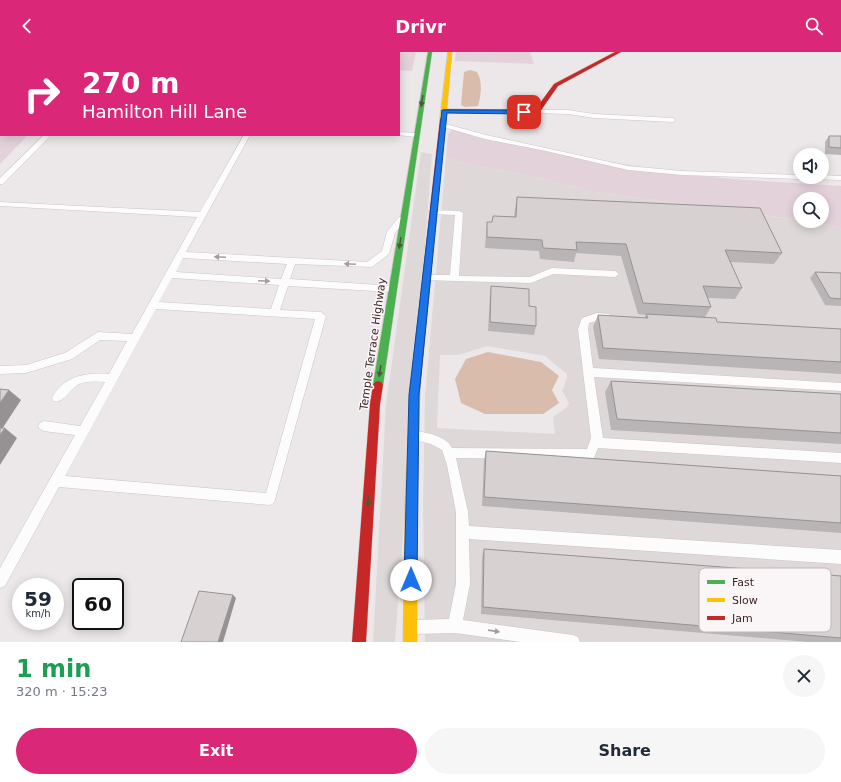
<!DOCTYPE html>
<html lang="en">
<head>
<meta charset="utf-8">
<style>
  :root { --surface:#fff; --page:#f6f6f7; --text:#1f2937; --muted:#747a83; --accent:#db2777 }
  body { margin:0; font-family:"DejaVu Sans",sans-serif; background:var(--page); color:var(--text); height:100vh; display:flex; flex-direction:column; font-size:15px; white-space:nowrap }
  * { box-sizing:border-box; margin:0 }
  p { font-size:13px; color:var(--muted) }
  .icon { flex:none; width:22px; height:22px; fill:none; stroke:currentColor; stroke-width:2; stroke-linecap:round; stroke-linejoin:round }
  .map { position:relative; height:590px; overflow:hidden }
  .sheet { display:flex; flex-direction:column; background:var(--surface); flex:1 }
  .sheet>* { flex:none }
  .guide { position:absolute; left:0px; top:0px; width:400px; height:84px; box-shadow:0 2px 10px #0003; background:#db2777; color:#fff; overflow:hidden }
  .tools { position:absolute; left:793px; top:96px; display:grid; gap:8px }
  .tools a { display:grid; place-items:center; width:36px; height:36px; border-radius:50%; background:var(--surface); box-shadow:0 2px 10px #0003; font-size:20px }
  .speed { position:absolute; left:12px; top:526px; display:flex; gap:8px; font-size:20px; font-weight:700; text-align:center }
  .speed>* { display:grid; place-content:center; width:52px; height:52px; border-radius:50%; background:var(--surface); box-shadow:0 2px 10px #0003; line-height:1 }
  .speed small { font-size:10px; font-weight:400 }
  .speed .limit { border:2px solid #111; border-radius:6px; background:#fff; color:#111 }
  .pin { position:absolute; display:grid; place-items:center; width:34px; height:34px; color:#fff; margin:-17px; border-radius:8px; box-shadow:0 2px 6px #0006 }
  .me { position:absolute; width:44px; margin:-22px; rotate:0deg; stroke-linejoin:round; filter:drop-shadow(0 0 3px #0008) }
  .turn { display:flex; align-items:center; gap:14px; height:84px; padding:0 16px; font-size:18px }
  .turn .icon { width:52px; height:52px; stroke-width:2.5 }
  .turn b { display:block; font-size:28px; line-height:34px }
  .round { display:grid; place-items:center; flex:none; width:42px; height:42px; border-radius:21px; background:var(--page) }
  .head { display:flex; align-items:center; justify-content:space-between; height:68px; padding:0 16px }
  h1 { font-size:24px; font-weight:700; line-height:30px; color:#1e9e55 }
  .cta { display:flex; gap:8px; margin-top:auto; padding:8px 16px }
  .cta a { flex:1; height:46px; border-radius:24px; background:var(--accent); color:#fff; font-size:16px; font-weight:700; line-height:46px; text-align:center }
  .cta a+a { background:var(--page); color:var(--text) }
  header { display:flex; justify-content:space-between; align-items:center; height:52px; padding:0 16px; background:var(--accent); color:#fff; font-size:18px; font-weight:700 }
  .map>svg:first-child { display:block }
</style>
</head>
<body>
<header><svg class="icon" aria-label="back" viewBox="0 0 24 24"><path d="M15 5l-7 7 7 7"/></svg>Drivr<svg class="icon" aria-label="search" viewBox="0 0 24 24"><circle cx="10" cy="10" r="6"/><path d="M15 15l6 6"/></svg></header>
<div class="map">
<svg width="841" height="590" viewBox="0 0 841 590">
  <rect width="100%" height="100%" fill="#ece8e9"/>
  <g fill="#dfd8d9" fill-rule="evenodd">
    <path d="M421 100 432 102 395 590H373L386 353Z"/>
    <path d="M446 106 468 112 528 123 596 140 791 167 839 175 841 178V590H425L423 450 425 344ZM487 294 545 304 567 322V326L562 339 569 351 566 356 553 365 555 382 437 376 440 303H458Z"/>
  </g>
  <g fill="#e4d2db">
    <path d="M286 0H416L412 19 399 18V1Z"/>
    <path d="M456 0H530L534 12 455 9Z"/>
    <path d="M0 63 1 83H28L0 112Z"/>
    <path d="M453 77C525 92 598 109 671 120 727 128 784 130 841 134V178L839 175 805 169H822V147H800V168L596 140 528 123 468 112 446 106 448 82Z"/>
  </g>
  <g fill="#d9bcab">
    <path d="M470 18 477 20C483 30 481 43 478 54L465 55 461 53 464 20Z"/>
    <path d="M488 300 541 310 559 324 552 338 559 351 543 362H485L461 351 455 327 466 307Z"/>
  </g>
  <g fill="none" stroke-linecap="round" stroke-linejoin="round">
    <defs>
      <g id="lane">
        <path d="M151 0H157L150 1Z"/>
        <rect x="0" y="34" width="1" height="4"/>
        <path d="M537 58H568L594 62 673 66 676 68 673 70 594 66 568 62 535 61 534 60Z"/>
        <path d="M442 71 486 83 628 114 682 119 800 123V125H804L800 127 682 123 628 118 546 99 485 87 440 74V72Z"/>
        <path d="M399 80 417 81 420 83 417 85 397 83H399Z"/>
        <path d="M44 83H51L3 132H0V126Z"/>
        <path d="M244 83H250L186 200 367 210 382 199 387 180 399 165H402L406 167 395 181 389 202 372 215 295 212 290 227 393 234 398 237 393 240 288 234 280 258 321 260 326 264 274 451 270 453 59 435 5 534 0 536V516L75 383 44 379 40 377 38 374 40 371 44 369 80 374 105 330C96 329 86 329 79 332 70 337 63 353 53 349L52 346C63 324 87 320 109 322L127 289 100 288 72 307 26 321 0 322V314L26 313 65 301 98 280 132 282 197 165 0 154V150L200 160ZM183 206 287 212 281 227 176 220ZM172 226 279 233 271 257 159 250ZM156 257 315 267 266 441 65 424Z"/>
        <path d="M822 123 841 124V128L809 127 805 125H822Z"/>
        <path d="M430 158 459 159 463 161 459 224 530 225 552 216 615 219 619 222 615 225 553 222 531 231 423 228 422 226 423 224 426 223H450L455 163 433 162 429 160Z"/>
        <path d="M597 261 609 262 614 266 609 270 597 269 589 271 588 277 593 316 841 331V339L594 325 603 386 841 401V411L598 396 594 406 590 407 456 406 468 460 469 474 841 498V512L469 487 470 532 463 568 573 583 578 585 580 590H520L455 581 413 582 408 580 406 575 408 570 413 568 449 567 456 532V460L447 413 442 398 431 392 409 387 407 383 409 379 413 378C425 381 446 383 452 396L587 397 591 386 578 277 582 266Z"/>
      </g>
      <path id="fast" d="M428 0H432L383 333 381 336 378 337 375 336 373 333Z"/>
      <g id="slow">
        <path d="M448 0H452L446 67 443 69 440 67Z"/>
        <path d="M415 333 418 334 420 337 417 450V590H403L405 450 410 337 412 334Z"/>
      </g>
      <g id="jam">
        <path d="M615 0H621L558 34 539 61H444L441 59 444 57 535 58 554 32Z"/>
        <path d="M443 65 446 67 420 337 418 340 415 341 412 340 410 337 440 67Z"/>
        <path d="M378 329 381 330 383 333 380 352 366 590H352L370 352 373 333 375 330Z"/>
      </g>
    </defs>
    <use href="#lane" stroke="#cac5c6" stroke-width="1"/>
    <use href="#fast" stroke="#cbc5c6" stroke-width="1"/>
    <use href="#slow" stroke="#cbc5c6" stroke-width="1"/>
    <use href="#jam" stroke="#cbc5c6" stroke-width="1"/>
    <use href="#lane" fill="#fcfcfc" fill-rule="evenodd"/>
    <use href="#fast" fill="#4caf50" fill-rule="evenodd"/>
    <use href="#slow" fill="#ffc107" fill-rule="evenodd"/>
    <use href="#jam" fill="#c62828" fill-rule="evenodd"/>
  </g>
  <g fill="#b9b4b5">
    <path d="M0 0H148L147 1H1V22H0Z"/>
    <path d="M829 84H841V103L825 102V90Z"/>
    <path d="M517 145 782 201 774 212 730 210 742 236 735 247 707 246 711 255 705 265 717 270 841 277V322L599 307 593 275 598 263 644 266 646 263 638 262 621 204 576 201 574 210 540 207 539 199 485 196 486 182 487 170H492L514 165 515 157Z"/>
    <path d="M815 220 841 221V254L825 253 810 226Z"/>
    <path d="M491 234 529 254 536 274 534 283 488 279 490 243Z"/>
    <path d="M611 329 841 342V392L611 378 605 340Z"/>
    <path d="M486 399 841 424V481L482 454 484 409Z"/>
    <path d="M484 497 841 524V590H808L481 562 482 505Z"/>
  </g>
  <g fill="#969293">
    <path d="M133 0H148L147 1H132Z"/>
    <path d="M9 338 21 348 0 380V351Z"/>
    <path d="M5 376 17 386 0 413V383Z"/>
    <path d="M233 543 236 546 223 590H218Z"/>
  </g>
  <g fill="#d7d1d2" stroke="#969293">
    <path d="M0 0H133L132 1H1V11H0Z"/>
    <path d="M829 84H841V96L829 95Z"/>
    <path d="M517 145 760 156 782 201 725 198 742 236 703 234 711 255 643 251 626 192 576 190 577 198 543 196 542 188 487 185V170H492L493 164 516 165Z"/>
    <path d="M815 220 841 221V247L830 246Z"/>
    <path d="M491 234 529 237V254L536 255V274L490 270Z"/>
    <path d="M646 262 716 266 717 270 841 277V310L603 296 598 263 648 266Z"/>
    <path d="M611 329 841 342V381L617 367Z"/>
    <path d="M0 337 9 338 0 351Z"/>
    <path d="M0 376H5L0 383Z"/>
    <path d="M486 399 841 424V471L484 445Z"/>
    <path d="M484 497 841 524V586L483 555Z"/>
    <path d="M199 539 233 543 218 590H181Z"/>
  </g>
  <defs><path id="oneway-solid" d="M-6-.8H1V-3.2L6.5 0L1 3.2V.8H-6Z"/></defs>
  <g fill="#455c37">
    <use href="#oneway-solid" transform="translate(422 49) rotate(99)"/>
    <use href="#oneway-solid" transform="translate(400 191) rotate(99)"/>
    <use href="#oneway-solid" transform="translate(380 319) rotate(99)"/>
    <use href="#oneway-solid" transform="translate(368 449) rotate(94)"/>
  </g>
  <g fill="#a79b9c">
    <use href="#oneway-solid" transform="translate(220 205) rotate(-177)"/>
    <use href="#oneway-solid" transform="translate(350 212) rotate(-177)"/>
    <use href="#oneway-solid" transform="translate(264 229) rotate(3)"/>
    <use href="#oneway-solid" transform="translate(494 579) rotate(8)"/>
  </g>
  <path fill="#1a73e8" stroke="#114b97" d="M442 58H524L527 60 524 62 447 61 419 343 417 528 415 532 411 534 406 532 404 528 409 343Z"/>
  <g text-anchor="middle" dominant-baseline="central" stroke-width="3" stroke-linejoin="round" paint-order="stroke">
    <g font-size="11" fill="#402526" stroke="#faf6f8">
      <text transform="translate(373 292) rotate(-82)">Temple Terrace Highway</text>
    </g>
  </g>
  <rect x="699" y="516" width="132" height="64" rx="6" fill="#faf6f8" stroke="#c2b7b9" stroke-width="1"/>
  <rect x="707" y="528" width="18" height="4" fill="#4caf50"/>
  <rect x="707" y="546" width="18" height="4" fill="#ffc107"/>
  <rect x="707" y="564" width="18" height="4" fill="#c62828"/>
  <g font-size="11" fill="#402526">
    <text x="732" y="534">Fast</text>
    <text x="732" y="552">Slow</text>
    <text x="732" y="570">Jam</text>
  </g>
</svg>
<div class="tools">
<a><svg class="icon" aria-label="sound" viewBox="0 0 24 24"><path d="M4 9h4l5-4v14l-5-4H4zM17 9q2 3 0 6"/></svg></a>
<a><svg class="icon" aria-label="search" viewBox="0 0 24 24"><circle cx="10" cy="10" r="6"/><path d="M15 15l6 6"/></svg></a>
</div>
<div class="speed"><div>59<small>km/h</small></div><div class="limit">60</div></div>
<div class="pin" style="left:524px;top:60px;background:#d93025"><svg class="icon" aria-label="arrive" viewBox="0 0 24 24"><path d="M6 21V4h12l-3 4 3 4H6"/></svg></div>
<svg class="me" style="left:411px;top:528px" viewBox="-20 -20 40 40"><circle r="19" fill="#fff"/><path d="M0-13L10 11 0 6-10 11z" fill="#1a73e8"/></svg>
<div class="guide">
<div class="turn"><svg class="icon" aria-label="right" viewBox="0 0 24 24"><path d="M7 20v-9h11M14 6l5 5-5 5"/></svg><div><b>270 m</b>Hamilton Hill Lane</div></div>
</div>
</div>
<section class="sheet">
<div class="head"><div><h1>1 min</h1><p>320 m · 15:23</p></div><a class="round"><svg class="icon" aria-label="close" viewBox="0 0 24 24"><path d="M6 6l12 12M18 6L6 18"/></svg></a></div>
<div class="cta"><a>Exit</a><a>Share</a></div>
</section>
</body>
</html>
